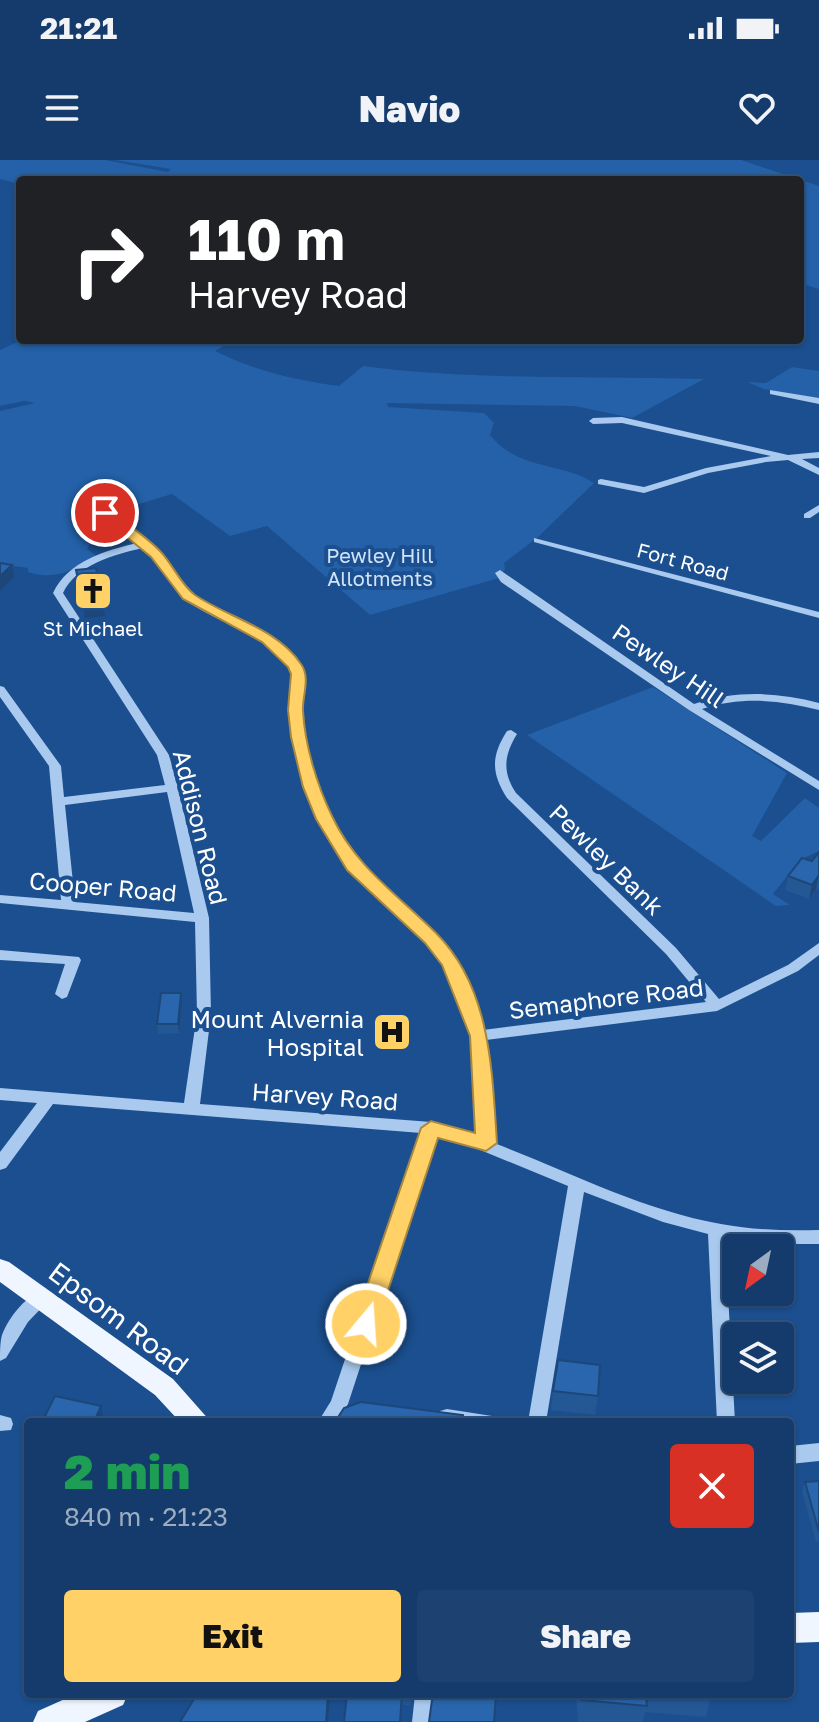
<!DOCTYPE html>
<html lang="en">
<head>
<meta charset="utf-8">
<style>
  :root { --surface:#143b6b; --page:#1d4271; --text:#f1f3f6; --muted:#9dadc1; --line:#33557e; --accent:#ffd166 }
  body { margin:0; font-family:"Golos Text",sans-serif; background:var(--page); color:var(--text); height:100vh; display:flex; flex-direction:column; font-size:30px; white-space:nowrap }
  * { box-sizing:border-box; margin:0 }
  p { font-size:26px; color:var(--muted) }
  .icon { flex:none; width:44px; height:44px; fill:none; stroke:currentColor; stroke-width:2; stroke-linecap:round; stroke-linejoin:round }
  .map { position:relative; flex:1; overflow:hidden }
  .side { position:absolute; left:24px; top:1258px; width:770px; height:280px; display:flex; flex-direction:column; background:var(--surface); border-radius:8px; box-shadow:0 2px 6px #0004,0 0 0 2px var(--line) }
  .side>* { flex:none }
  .banner { position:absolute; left:16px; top:16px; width:788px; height:168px; border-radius:8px; box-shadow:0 2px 6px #0004,0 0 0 2px var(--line); background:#202124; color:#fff; overflow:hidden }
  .needle { width:52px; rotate:213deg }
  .controls { position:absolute; left:722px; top:1074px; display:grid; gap:16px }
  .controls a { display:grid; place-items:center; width:72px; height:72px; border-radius:8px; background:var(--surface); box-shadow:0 2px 6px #0004,0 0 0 2px var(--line); font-size:40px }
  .pin { position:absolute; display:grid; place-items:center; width:68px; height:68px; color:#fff; margin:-34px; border:4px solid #fff; border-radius:50%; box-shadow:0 2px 8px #0007 }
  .me { position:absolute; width:88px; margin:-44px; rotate:18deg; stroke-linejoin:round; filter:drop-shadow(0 0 6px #0008) }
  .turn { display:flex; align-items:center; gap:28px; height:168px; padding:0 40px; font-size:36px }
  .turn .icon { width:104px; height:104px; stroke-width:2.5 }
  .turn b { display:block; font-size:56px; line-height:68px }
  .round { display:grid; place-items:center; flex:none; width:84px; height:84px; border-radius:8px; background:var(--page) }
  .overview { display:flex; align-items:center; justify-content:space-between; height:136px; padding:0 40px }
  h1 { font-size:48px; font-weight:800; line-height:60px; color:#1e9e55 }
  .action { display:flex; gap:16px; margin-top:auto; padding:16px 40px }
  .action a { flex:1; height:92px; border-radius:8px; background:var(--accent); color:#111; font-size:32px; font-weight:800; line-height:92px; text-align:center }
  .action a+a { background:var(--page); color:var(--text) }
  .status { display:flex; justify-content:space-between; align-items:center; height:56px; padding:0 40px; background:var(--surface); direction:ltr }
  .status svg { height:22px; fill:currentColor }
  header { display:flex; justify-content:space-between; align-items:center; height:104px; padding:0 40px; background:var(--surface); font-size:36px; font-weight:800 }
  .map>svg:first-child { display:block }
</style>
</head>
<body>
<div class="status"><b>21:21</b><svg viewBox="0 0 49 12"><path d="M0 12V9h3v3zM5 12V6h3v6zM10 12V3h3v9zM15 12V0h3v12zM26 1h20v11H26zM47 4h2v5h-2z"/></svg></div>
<header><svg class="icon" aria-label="menu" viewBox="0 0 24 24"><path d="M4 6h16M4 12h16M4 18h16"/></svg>Navio<svg class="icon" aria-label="heart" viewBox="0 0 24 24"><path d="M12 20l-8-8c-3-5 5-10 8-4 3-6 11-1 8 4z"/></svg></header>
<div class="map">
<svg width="819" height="1562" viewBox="0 0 819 1562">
  <rect width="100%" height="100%" fill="#1b4f8f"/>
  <g fill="#2461a8">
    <path d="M0 0H105L168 12 171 9 115 0H741L819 26V129L800 123V20H20V24L0 19Z"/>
    <path d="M22 180H233L215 191C255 211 295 220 339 226L363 206C477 221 590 215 704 219L632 258 575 246 387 243 388 247 484 253 494 263 490 275C519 311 564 302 594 323L538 377 504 403 505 409 499 418 370 455 267 366 230 376 172 334 80 362 103 379 90 384 87 389 96 396C74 410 55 421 28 412V408L0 404V251L35 243 24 241 0 246V190Z"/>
    <path d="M792 207 819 211V239L764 229 747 222 766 223Z"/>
    <path d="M653 527 787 613 752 676 761 681 805 638 819 648V691L800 700 773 734 790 745 776 746 527 575Z"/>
  </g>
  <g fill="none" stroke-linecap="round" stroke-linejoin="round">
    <g fill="#a9c9ee" fill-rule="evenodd">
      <path d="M770 230 819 238V244L770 234Z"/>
      <path d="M622 257 788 295 819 292V298L802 299 819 308V315L788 300 766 302 708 313 644 333 598 324V320L601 319 644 327 706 308 771 296 622 263 593 264 589 261 593 258Z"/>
      <path d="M819 345V352L810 358H804V354Z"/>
      <path d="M105 350 149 382 194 436 219 451 272 478 295 499 304 518 301 547 309 598 321 634 337 670 360 702 419 757 453 797 468 824 483 870 706 842 666 794 507 638C491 613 491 596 507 571L511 570 517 574C504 595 502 612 516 633L676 788 719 839 788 805 819 783V795L798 811 717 851 486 880 492 929 494 983C568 1011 642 1050 721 1064 754 1070 786 1071 819 1070V1084H768L725 1078 735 1262H717L708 1074 663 1062 584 1032 546 1262H528L568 1026 473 987 436 976 348 1244 338 1262H318L331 1241 421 973 53 944 6 1008 0 1010V992L37 943 0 940V928L184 943 197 854 195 762 0 743V735L61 740 49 606 0 537V526L4 527 61 606 64 637 165 625 157 595 53 433C68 401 106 390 138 383L102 355V351ZM143 388C161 404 171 429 190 443 221 465 263 471 287 503 296 516 290 530 289 544 288 577 300 613 312 644 324 674 342 701 366 724 386 743 409 760 427 782 472 837 477 909 478 977L431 962 200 944 211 854 209 758 178 628 169 595 63 433C76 405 115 394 143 388ZM167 632 194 753 75 742 65 645Z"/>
      <path d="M534 378 819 452V458L534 382Z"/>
      <path d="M500 410 694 544C737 530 777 532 819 543V550C780 540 742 536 702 549L819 621V630L689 550 501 422 495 413Z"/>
      <path d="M0 790 79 797 81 800 67 837 62 839 55 834 65 804 0 800Z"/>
      <path d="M41 1132 47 1134 50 1139 28 1162 6 1198 0 1201C0 1192 0 1182 2 1175 8 1159 24 1137 41 1132Z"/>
      <path d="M447 1249 492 1256 494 1262H440L438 1257 440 1251Z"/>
      <path d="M0 1255 11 1258 13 1264 11 1270 0 1271Z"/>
      <path d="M819 1283V1301L790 1304V1286Z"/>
      <path d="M415 1534H437L434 1562H412Z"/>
    </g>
    <g fill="#f0f6ff" fill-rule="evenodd">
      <path d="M0 1099 9 1102 173 1219 211 1262H180L155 1235 0 1122Z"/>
      <path d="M819 1452V1482L790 1483V1453Z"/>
      <path d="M76 1534H128L123 1545 85 1562H33L38 1551Z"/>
    </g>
  </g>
  <g fill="#245895">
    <path d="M819 692V730L816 729 809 739 785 730 788 716 812 701Z"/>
    <path d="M182 842 179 873 158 874 157 864Z"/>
    <path d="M553 1231 598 1236 595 1255 551 1250Z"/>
    <path d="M819 1321V1381L816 1382 802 1331 805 1322Z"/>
    <path d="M347 1534H412L411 1546Z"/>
    <path d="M576 1534H711L706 1557 645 1552 643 1562H578Z"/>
  </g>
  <g fill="#1d4779">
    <path d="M12 405 14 417 0 431V416Z"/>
    <path d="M103 443 105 456 85 458 83 445Z"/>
    <path d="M819 715 816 729 809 739 812 725Z"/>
    <path d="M181 833 182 842 179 873 178 864Z"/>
    <path d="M101 1246 103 1256 100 1262H94Z"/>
    <path d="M328 1534H330L328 1562H326Z"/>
  </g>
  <g fill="#2a66ad" stroke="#1d4779" stroke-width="2">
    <path d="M0 403 12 405 0 416Z"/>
    <path d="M96 408 103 443 83 445 76 410Z"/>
    <path d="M819 692V715L812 725 788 716 802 698 812 701Z"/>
    <path d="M161 833H181L178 864H157Z"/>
    <path d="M558 1200 600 1205 598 1236 553 1231Z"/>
    <path d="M55 1236 101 1246 94 1262H42Z"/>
    <path d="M361 1242 463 1255 462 1261 464 1262H335L344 1248Z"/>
    <path d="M819 1321V1372L805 1322Z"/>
    <path d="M197 1534H328L326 1562H180Z"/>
    <path d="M347 1534H402L400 1562H344Z"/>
    <path d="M438 1534H496L494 1562H429L432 1540 438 1537Z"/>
    <path d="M582 1534H646L647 1546 582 1540Z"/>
  </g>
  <path fill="#ffd166" stroke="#a68842" stroke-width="2" d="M100 350H109C126 364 146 376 161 392 173 405 181 425 195 435 229 458 277 468 301 504 311 518 302 536 303 551 305 586 317 625 332 656 355 706 398 735 436 773 491 828 492 910 497 983L486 991 438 978 377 1164 374 1171 366 1174 358 1171 354 1164 421 968 431 961 475 973 470 876 442 805 425 783 347 710 316 659 303 627 291 577 288 550 291 514 288 507 262 482 183 439 151 397 100 355Z"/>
  <defs>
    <symbol id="church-square" viewBox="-11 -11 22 22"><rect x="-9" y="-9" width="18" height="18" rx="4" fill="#ffd166" stroke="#1b4f8f"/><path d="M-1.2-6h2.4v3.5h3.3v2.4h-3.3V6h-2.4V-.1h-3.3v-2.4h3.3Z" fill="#111"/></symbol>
    <symbol id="hospital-square" viewBox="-11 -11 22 22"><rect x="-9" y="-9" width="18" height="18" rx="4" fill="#ffd166" stroke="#1b4f8f"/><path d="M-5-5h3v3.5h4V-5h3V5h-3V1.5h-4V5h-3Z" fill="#111"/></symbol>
  </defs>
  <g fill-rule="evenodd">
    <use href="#church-square" x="71" y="409" width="44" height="44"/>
    <use href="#hospital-square" x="370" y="850" width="44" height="44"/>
  </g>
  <g text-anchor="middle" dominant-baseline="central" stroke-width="8" stroke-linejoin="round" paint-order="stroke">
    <g font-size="20" fill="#cfe3fa" stroke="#1b4f8f">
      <text x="380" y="395">Pewley Hill<tspan x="380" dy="23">Allotments</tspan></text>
    </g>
    <g font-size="20" fill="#fff" stroke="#1b4f8f">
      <text transform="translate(683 401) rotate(15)">Fort Road</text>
    </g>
    <g font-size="20" fill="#fff" stroke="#1b4f8f">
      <text x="93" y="468">St Michael</text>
    </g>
    <g font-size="24" fill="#fff" stroke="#1b4f8f">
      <text transform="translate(669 505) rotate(34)">Pewley Hill</text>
      <text transform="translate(201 667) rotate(76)">Addison Road</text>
      <text transform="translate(607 699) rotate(44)">Pewley Bank</text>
      <text transform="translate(103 726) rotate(5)">Cooper Road</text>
      <text transform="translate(606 838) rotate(-7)">Semaphore Road</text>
      <text transform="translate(325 936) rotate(4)">Harvey Road</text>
    </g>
    <g font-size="24" fill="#fff" stroke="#1b4f8f" text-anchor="end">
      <text x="364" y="858">Mount Alvernia<tspan x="364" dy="28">Hospital</tspan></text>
    </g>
    <g font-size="28" fill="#fff" stroke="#1b4f8f">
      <text transform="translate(119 1158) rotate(37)">Epsom Road</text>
    </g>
  </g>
</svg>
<div class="controls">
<a><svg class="needle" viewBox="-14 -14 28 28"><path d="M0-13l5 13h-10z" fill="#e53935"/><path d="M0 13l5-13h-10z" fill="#9dadc1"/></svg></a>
<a><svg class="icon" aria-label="layers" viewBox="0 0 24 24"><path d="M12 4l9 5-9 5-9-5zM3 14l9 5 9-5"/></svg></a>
</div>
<div class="pin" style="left:105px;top:353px;background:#d93025"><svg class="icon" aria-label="arrive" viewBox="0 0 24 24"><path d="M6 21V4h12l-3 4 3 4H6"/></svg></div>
<svg class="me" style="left:366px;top:1164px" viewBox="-20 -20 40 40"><circle r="17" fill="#ffd166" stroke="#fff" stroke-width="3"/><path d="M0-11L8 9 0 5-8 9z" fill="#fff"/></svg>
<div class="banner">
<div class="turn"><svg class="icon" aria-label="right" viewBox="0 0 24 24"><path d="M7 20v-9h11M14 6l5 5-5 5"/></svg><div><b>110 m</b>Harvey Road</div></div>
</div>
<section class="side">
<div class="overview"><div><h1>2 min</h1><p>840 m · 21:23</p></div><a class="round" style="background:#d93025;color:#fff"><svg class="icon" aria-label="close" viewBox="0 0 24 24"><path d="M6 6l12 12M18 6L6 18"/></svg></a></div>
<div class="action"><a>Exit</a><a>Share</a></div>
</section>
</div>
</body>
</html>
